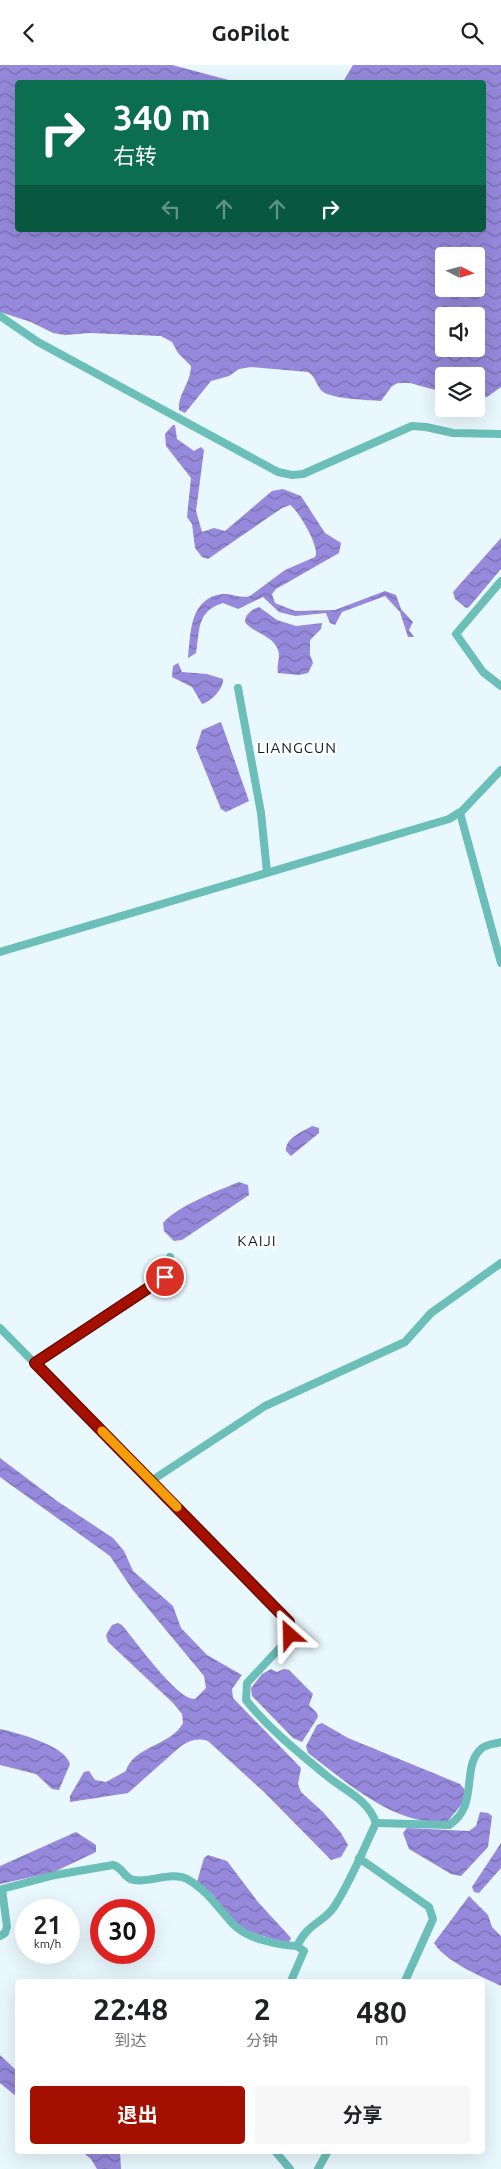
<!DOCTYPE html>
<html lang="zh">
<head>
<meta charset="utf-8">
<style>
  :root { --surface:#fff; --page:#f6f6f6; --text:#202124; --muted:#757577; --accent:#a41000 }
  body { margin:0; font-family:Ubuntu,"Noto Sans SC",sans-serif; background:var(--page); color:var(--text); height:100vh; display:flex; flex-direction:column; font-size:19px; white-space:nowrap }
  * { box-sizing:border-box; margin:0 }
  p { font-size:16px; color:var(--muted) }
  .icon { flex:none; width:28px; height:28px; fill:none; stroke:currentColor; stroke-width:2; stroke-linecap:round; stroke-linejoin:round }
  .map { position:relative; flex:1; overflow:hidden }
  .drawer { position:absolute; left:15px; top:1914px; width:470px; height:175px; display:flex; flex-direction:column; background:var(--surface); border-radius:5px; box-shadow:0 5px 20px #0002 }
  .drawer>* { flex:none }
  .guide { position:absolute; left:15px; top:15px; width:471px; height:152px; border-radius:5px; box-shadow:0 5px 20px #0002; background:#0b6e4f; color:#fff; overflow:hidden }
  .needle { width:32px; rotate:96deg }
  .buttons { position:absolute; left:435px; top:182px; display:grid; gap:10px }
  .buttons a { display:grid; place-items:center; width:50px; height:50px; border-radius:5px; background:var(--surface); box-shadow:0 5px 20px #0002; font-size:25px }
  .speed { position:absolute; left:15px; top:1834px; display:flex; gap:10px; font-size:25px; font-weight:700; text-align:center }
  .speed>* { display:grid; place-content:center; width:65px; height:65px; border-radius:50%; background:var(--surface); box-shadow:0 5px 20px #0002; line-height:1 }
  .speed small { font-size:12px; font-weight:400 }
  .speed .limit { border:8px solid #d22; background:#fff; color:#111 }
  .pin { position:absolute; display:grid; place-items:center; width:42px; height:42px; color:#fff; margin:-21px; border:2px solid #fff; border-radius:50%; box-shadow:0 1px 5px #0007 }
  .me { position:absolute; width:55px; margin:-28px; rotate:335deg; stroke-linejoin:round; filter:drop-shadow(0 0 4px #0008) }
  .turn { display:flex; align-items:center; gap:18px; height:105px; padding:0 15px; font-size:22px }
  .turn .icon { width:65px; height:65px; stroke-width:2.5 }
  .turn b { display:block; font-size:35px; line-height:42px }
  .lanes { display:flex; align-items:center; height:48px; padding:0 15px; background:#0003; justify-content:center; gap:25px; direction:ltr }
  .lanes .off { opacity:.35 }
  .eta { display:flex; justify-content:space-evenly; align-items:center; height:85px; text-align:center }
  .eta b { font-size:30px; font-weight:700; line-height:35px }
  .button { display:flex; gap:10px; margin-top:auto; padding:10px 15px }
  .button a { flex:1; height:58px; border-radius:5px; background:var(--accent); color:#fff; font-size:20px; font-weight:700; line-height:58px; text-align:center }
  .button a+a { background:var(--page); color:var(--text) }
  header { display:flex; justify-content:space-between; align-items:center; height:65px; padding:0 15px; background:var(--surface); font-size:22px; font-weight:700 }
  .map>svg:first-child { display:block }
</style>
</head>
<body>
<header><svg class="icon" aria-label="back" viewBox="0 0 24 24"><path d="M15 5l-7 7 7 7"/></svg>GoPilot<svg class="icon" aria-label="search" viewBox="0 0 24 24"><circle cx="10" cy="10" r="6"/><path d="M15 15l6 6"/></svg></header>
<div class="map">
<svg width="501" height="2104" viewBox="0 0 501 2104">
  <defs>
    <pattern id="water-waves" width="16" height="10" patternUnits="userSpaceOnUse" patternTransform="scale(1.25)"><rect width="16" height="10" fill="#9688da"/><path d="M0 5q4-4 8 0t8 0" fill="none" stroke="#796fb1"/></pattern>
  </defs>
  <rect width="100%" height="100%" fill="#e9f8fe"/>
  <g fill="url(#water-waves)" fill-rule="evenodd">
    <path d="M0 0H172L236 17 18 18V165H484V18L343 17 353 0H501V322L487 332 476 333V311H444V329L439 326 410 318H398L392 321 381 336C368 335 331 334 322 326 316 320 316 312 308 307L251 302 239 304 229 311 211 316 185 348 179 345C178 328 191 318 191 301L178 288 172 277 161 271 90 268 65 270 53 268 31 257 0 247ZM444 191H476V224H444ZM444 251H476V284H444Z"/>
    <path d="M173 360H175L177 374 194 386 201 382 204 385 196 446 202 467 214 463 225 466 272 426 283 424 301 431 325 468 341 478 339 488 276 524 272 529 275 538 295 546 335 545 385 526 396 530 401 544 413 557 409 565 414 572H408L400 547 385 531 342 547 335 560 330 558 326 548 295 551 279 547 263 532 238 544 223 538C196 546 200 566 196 588L188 593C191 568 189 533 223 529 232 528 240 534 250 531L285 505 315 492C321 483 298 445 290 440L282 443 208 494 202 492 195 483 192 459 187 452 191 413 166 381 165 369Z"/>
    <path d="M501 473V504L469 542 466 543 455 534 453 527Z"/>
    <path d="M259 542 277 555 296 561 322 558 321 564 310 575V590L313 598 308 608 299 610 278 608C276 600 281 593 278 585 273 570 254 569 245 557 245 550 252 544 259 542Z"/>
    <path d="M178 598 182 607 207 609 223 614C224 623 211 637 202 639L192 622 172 612 173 601Z"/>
    <path d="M221 657 249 736 226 747 221 744 196 683 202 665Z"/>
    <path d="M312 1061 319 1063V1068L291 1091 286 1086C285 1073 302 1067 312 1061Z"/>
    <path d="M239 1117 248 1120 249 1130 182 1175 174 1176 164 1166 163 1158C176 1142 219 1125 239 1117Z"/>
    <path d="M0 1393 57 1436 113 1473 124 1486 133 1506 173 1541 181 1563 207 1590 242 1610 232 1624 233 1633 301 1703 298 1719 301 1727 323 1747 341 1768 348 1780 341 1792 331 1795 264 1727 208 1676C197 1673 190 1675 181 1681L128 1728 70 1737V1731L84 1707 89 1706 95 1715 106 1717 126 1706C133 1681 171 1681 183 1658L182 1649 173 1638 108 1577 106 1570 112 1560 118 1558 122 1560C134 1574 178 1636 195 1634L206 1623 204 1611 132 1524 110 1491 0 1412Z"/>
    <path d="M271 1604 277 1607 284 1604 289 1605 313 1629 309 1640 317 1648 318 1652 302 1677 293 1673 252 1631 251 1623 262 1609Z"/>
    <path d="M322 1658 348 1673 460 1719 465 1725 462 1739 447 1757C394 1761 348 1718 308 1688L306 1681 317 1660Z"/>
    <path d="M0 1664C17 1668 65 1680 70 1699L59 1725 52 1724 36 1709 0 1700Z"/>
    <path d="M480 1747 488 1748 492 1751 488 1782 461 1811 451 1809 409 1784 403 1768 407 1763 469 1766 476 1761Z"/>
    <path d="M76 1767 96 1780V1787L54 1807 0 1819V1801Z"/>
    <path d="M501 1778V1803L479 1828 474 1827 472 1822Z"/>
    <path d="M208 1790 227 1796 258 1837 291 1873 288 1879 245 1865 235 1858 213 1830 197 1817 204 1793Z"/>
    <path d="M469 1831 488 1850 492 1862 501 1871V1921C481 1911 446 1897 434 1878Z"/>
    <path d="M0 1990 17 2006V2032L0 2018Z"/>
    <path d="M81 2086H120L121 2104H97L91 2094Z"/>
  </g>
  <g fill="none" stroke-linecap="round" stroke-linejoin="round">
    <g stroke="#6cbeb8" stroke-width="8">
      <path d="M0 251 38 277 278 407 292 410 303 409 412 361 426 362 453 368 501 369"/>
      <path d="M501 516 456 569 483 607 501 621"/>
      <path d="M238 623 261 748 267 807"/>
      <path d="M460 748 501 898"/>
      <path d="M0 887 449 754 462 746 501 705"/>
      <path d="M0 1263 290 1558 291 1565 289 1573 247 1618 246 1635C268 1663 299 1688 327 1711 345 1726 368 1734 376 1758 363 1785 351 1816 334 1842 323 1858 308 1858 297 1881L304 1886 291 1916"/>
      <path d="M35 1298 165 1212 168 1207 170 1192"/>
      <path d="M151 1416 265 1341 405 1277 431 1248 501 1198"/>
      <path d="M376 1758 449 1760C480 1741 460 1701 482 1683 487 1679 495 1679 501 1677"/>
      <path d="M359 1793 429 1842 433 1854 405 1916"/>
      <path d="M0 1871 5 1868 7 1862 2 1824 55 1810 113 1800C123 1802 124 1814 134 1815 150 1818 171 1806 187 1814 207 1825 218 1843 233 1859 247 1874 278 1880 297 1881"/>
      <path d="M275 2086 290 2104"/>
      <path d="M318 2104 328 2086"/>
    </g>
  </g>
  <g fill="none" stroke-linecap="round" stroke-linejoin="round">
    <defs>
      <path id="route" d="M165 1212 35 1298 289 1557 290 1570"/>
    </defs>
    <use href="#route" stroke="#6b0a00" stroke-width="12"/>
    <use href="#route" stroke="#a41000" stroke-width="9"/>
    <path stroke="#f59e0b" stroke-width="9" d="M102 1366 177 1442"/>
  </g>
  <g text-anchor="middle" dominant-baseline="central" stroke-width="5" stroke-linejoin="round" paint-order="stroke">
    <g font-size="15" letter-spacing="1" fill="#111f25" stroke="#fff">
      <text x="297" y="682">LIANGCUN</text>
      <text x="257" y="1175">KAIJI</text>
    </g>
  </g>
</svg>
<div class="buttons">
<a><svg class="needle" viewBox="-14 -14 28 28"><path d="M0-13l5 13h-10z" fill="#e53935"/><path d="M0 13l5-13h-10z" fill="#757577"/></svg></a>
<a><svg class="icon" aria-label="sound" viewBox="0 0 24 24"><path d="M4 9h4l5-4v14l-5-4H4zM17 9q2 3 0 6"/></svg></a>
<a><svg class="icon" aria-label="layers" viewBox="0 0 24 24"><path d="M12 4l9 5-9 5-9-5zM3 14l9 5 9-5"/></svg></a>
</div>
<div class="speed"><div>21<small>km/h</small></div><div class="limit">30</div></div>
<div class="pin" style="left:165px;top:1212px;background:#d93025"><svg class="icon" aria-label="arrive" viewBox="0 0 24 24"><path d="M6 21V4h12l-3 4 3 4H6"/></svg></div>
<svg class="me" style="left:290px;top:1570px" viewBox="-20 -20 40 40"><path d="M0-17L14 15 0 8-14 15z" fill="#a41000" stroke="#fff" stroke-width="4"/></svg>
<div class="guide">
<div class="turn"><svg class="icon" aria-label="right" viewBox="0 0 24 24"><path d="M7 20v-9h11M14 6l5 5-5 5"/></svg><div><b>340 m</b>右转</div></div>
<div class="lanes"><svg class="icon off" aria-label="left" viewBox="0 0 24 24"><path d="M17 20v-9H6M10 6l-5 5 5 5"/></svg><svg class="icon off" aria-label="ahead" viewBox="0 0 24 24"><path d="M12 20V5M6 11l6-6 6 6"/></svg><svg class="icon off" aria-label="ahead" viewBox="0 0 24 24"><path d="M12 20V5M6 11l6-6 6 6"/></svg><svg class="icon" aria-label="right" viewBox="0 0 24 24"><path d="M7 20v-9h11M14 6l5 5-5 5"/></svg></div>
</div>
<section class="drawer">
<div class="eta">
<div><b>22:48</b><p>到达</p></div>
<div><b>2</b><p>分钟</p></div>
<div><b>480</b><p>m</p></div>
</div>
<div class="button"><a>退出</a><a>分享</a></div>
</section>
</div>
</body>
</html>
